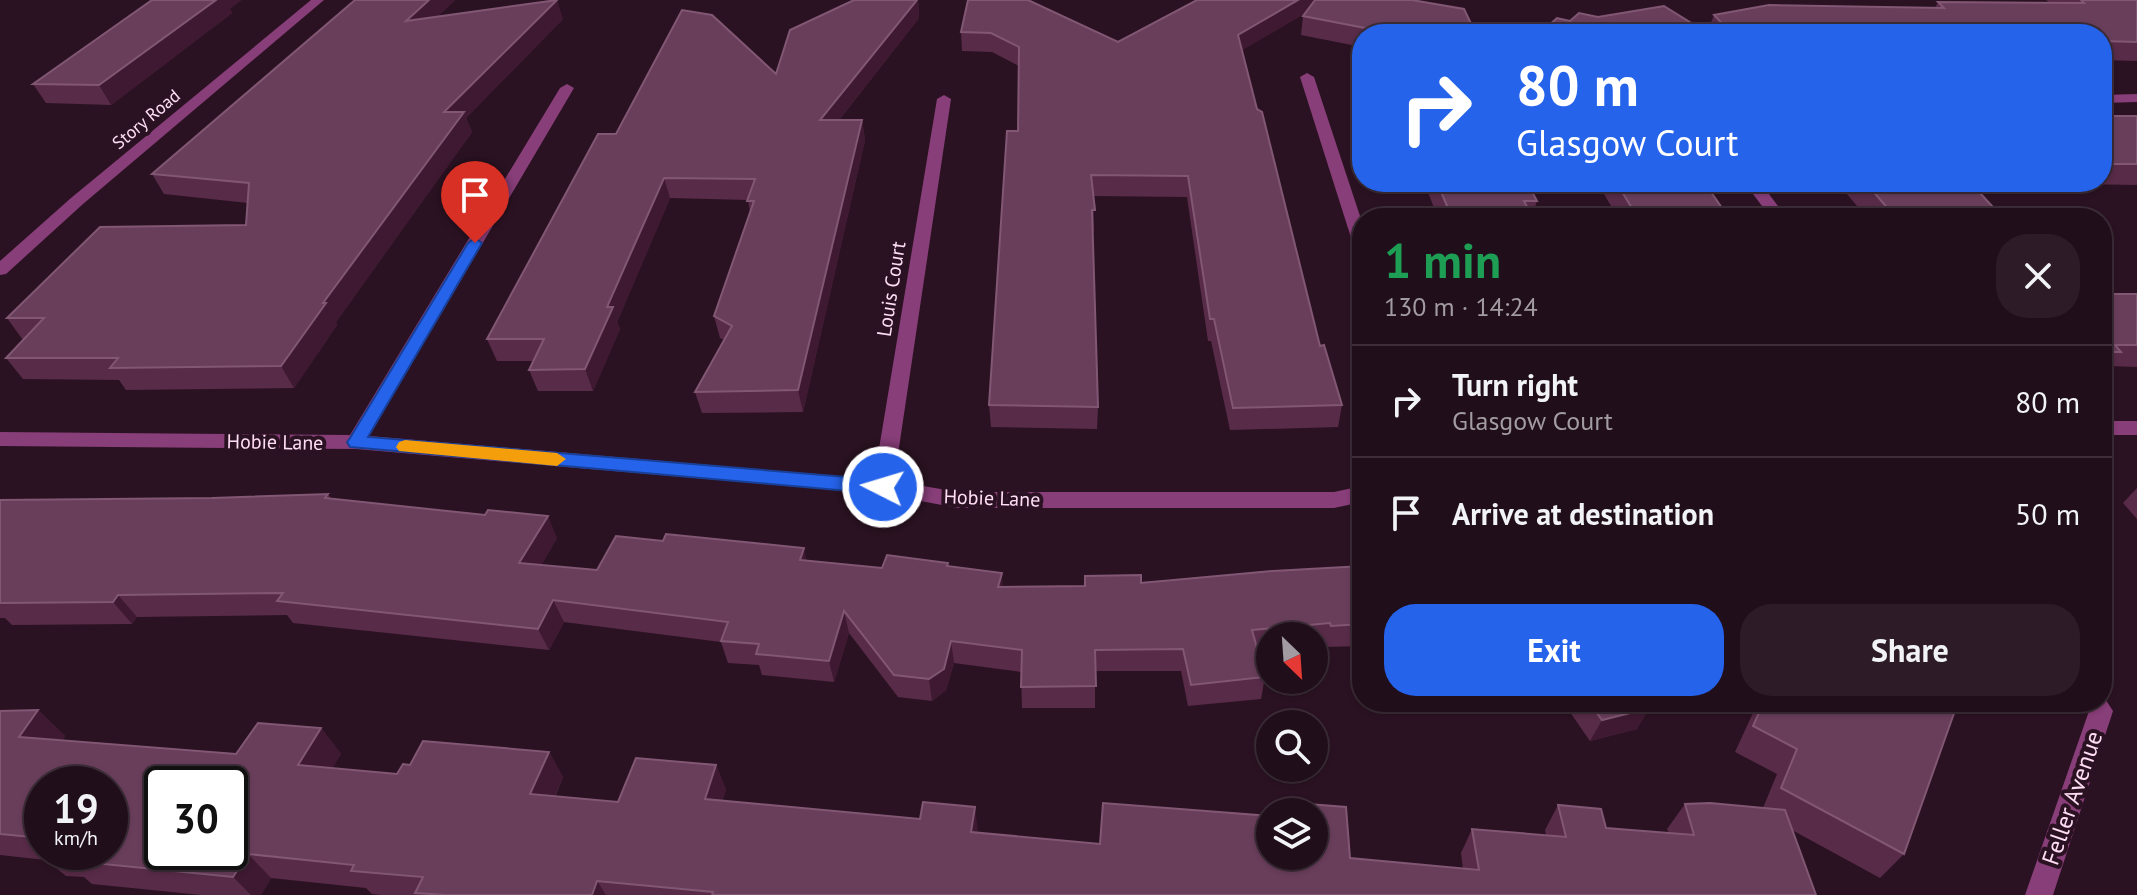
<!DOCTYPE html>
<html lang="en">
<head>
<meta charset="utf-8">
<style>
  :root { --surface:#200e1a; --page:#2d1c27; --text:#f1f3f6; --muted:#a29ca2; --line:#3d2e39; --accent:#2563eb }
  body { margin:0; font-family:"PT Sans",sans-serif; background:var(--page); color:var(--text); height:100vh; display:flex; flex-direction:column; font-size:30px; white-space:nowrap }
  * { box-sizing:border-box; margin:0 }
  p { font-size:26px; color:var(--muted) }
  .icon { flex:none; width:44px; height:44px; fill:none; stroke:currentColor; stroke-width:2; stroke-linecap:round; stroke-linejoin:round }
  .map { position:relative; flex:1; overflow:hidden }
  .sheet { position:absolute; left:1352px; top:208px; width:760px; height:504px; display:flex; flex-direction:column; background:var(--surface); border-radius:32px; box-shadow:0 2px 6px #0004,0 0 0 2px var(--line) }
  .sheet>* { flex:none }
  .top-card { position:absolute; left:1352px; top:24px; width:760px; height:168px; border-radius:32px; box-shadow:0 2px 6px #0004,0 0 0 2px var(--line); background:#2563eb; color:#fff; overflow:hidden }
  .needle { width:52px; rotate:155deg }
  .fabs { position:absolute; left:1256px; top:622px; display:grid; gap:16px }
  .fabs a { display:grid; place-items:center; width:72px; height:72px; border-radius:50%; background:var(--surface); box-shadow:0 2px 6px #0004,0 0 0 2px var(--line); font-size:40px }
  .speed { position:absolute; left:24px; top:766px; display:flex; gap:16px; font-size:40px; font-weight:700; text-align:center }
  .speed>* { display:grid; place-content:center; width:104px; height:104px; border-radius:50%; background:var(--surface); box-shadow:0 2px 6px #0004,0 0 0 2px var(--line); line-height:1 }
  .speed small { font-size:20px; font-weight:400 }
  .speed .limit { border:4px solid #111; border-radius:12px; background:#fff; color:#111 }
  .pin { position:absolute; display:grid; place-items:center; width:68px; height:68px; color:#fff; margin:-82px -34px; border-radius:50% 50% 50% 0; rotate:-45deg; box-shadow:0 0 8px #0007 }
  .pin .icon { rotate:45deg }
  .me { position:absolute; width:88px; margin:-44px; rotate:275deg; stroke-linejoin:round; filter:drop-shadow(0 0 6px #0008) }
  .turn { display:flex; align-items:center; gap:28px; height:168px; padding:0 32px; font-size:36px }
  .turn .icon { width:104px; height:104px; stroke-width:2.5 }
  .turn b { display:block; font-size:56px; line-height:68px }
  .round { display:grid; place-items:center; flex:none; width:84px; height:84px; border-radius:32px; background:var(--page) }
  .summary { display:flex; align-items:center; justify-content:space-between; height:136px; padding:0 32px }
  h1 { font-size:48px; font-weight:700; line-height:60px; color:#1e9e55 }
  .action { display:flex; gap:16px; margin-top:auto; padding:16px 32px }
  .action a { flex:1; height:92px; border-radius:32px; background:var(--accent); color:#fff; font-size:32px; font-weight:700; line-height:92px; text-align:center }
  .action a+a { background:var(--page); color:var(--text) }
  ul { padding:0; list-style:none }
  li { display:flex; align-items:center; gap:24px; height:112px; padding:0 32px; border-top:2px solid var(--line) }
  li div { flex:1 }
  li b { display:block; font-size:30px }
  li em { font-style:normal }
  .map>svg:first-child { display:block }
</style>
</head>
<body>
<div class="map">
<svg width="2137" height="895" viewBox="0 0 2137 895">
  <rect width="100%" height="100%" fill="#2b1222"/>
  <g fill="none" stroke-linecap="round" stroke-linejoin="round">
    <g fill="#883e79" fill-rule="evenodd">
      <path d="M311 0H324L83 204 6 274 0 275V261L71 198Z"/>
      <path d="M1307 73 1314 77 1362 222V252L1354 247 1300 77Z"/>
      <path d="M567 84 574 88 369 436 874 479 937 99 944 95 951 99 894 481 958 492H1334L1362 486V502L1334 508H958L883 494 356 449 0 446V432L350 435 560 88Z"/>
      <path d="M2137 94V102L2102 103V95Z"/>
      <path d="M1744 182H1760L1787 218H1771Z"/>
      <rect x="2102" y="421" width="35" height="14"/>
      <path d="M2102 694 2113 711 2053 895H2025L2089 711 2084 702H2102Z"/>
    </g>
  </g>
  <g fill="#582b48" fill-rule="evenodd">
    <path d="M355 0H455L437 17 563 19 466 118 472 132 336 322 337 325 294 388 126 390 119 380 23 379 6 358 23 340 7 318 246 225 248 203 164 194 152 174Z"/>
    <path d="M918 0 919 18 839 120H862L865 140 803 412 702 413 695 392 724 340 720 338 714 316 750 212 748 200 670 198 617 322 620 329 593 391H538L529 370 534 361H497L487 339 616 134 776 74Z"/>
    <path d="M968 0 1118 42 1197 0H1313V3L1476 34H1362V47L1301 35 1303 16 1307 12 1242 50 1320 346 1342 405 1338 427 1230 430 1211 341H1208L1187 197 1093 196 1094 231H1092L1098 407 1097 429 991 427 989 405 1018 131 1019 66 992 52 962 51 961 32Z"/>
    <path d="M2046 0H2137V61L2102 60V34H1539L1570 21 1598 17 1707 33 1714 15 1935 8 1938 2 2050 3Z"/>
    <path d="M230 9 232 13 111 105 46 103 33 84Z"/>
    <path d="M2102 116H2137V185L2020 183 2018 182H2102Z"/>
    <path d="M1424 182H1527L1537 201 1532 216 1533 218H1438Z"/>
    <path d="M1597 182H1704L1729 218H1618Z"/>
    <path d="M1837 182H1970L2003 218H1867Z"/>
    <path d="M2102 294H2137V367L2110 366 2104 373H2102Z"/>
    <path d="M2137 488V519L2123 503Z"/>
    <path d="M328 494 331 499 557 538 541 565 597 570 807 561 882 568 948 563V566L1003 587 1085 586 1362 566V646L1325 647V644L1314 645V636H1270V649L1258 651 1265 677 1261 699 1188 706 1181 671H1095V708H1022L1021 672 954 663 946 690 932 701 898 697 849 633 834 682 762 675 759 665 728 663 721 642 564 622 549 650 293 623 287 615 137 617 132 624 12 625 5 618H0V500L212 498Z"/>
    <path d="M1563 702H1646L1637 729 1590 741Z"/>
    <path d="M1758 702H1958L1904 854 1880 878 1792 830 1816 895H381L372 894 366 888 271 878 261 895H201L92 884 84 877 66 876 46 860 0 855V711L38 710 65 736 62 741 236 754 258 723 321 728 341 754 332 768 397 774 403 764 410 765 423 741 549 752 563 777 555 797 618 802 636 758 716 765 726 790 722 801 920 819 923 802 975 807 977 833 1100 844 1103 803 1270 816V856H1314V812H1280L1283 802 1346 807 1350 858 1463 869 1461 853 1472 829 1546 835 1545 830 1558 805 1601 809 1606 828 1669 833 1667 829 1685 804 1710 803 1763 808 1777 774 1735 752ZM42 784H110V852H42ZM162 784H230V852H162Z"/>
  </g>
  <g fill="#3e1931">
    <path d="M216 0H242L230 9 232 13 111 105 99 85Z"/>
    <path d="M429 0H455L414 40 406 21Z"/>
    <path d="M557 0 563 19 466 118 472 132 336 322 337 325 294 388 281 366 323 303 444 112Z"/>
    <path d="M918 0 919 18 823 140 820 120Z"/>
    <path d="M1298 0H1313L1312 9 1236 54 1238 35Z"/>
    <path d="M862 120 865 140 803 412 798 390Z"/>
    <path d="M664 178 670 198 617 322 620 329 593 391 585 369 607 307Z"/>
    <path d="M548 516 557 538 530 585 519 563Z"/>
    <path d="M804 548 809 570 800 560Z"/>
    <path d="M1002 573 1003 595 998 587Z"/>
    <path d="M118 595 137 617 132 624 113 602Z"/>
    <path d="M553 600 564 622 549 650 538 629Z"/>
    <path d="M844 611 849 633 834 682 829 661Z"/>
    <path d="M951 641 954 663 946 690 932 701 929 679Z"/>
    <path d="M1650 708 1637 729 1590 741 1602 720Z"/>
    <path d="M38 710 65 736 47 763 19 737Z"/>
    <path d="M321 728 341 754 319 790 298 765Z"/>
    <path d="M549 752 563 777 545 819 530 794Z"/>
    <path d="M716 765 726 790 715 824 705 799Z"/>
    <path d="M975 807 978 832 974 857 971 832Z"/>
    <path d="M248 854 271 878 261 895H251L233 877Z"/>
    <path d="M597 881 606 895H592Z"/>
  </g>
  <g fill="#693e5b" stroke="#815773" stroke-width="2" fill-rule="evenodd">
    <path d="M152 0H216L99 85 33 84Z"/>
    <path d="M355 0H429L406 21 557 0 444 112H464L323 303H326L281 366 110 368 118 358H6L44 318H7L100 227 246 225 249 183 152 174Z"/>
    <path d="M854 0H917L820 120H862L798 390 695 392 732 326 714 316 754 201H747L755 179 664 178 607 307H613L585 369 529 370 544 339H487L598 134H616L682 10 712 15 776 74 790 30Z"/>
    <path d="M968 0H1028L1118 42 1197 0H1298L1238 35 1257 109 1262 112 1320 346 1324 345 1342 405 1233 408 1214 319H1210L1188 176 1091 175 1095 210H1092L1098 407 989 405 1007 131H1018L1019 47 991 33 961 32Z"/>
    <path d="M1315 0H1412L1464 9 1476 34H1376L1365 28 1303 16Z"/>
    <path d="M2081 0H2137V42L2102 41V34H1732L1714 15 1769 5 1944 8 1938 2 2084 3Z"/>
    <path d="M1664 6 1709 34H1539L1557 18 1570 21 1579 13 1598 17Z"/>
    <path d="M1507 26 1538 34H1500Z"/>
    <rect x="2102" y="116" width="35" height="48"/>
    <path d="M1437 182H1527L1537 201H1524L1533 218H1452Z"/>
    <path d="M1616 182H1704L1729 218H1638Z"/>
    <path d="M1865 182H1970L2003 218H1896Z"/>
    <path d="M2102 294H2137V345H2115L2121 352H2102Z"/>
    <path d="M328 494 325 498 485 515 488 510 548 516 519 563 597 570 616 536 663 541 666 534 804 548 800 560 882 568 887 555 948 563 947 566 1002 573 998 587 1085 586V576L1141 575V583L1273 571 1362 566V624L1331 626 1330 623 1252 630 1265 677 1191 685 1183 649 1095 650 1096 686 1021 687 1022 650 951 641 944 669 929 679 894 675 844 611 829 661 756 654 759 644 721 641 728 622 553 600 538 629 277 601 283 593 118 595 113 602 0 603V500L212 498Z"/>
    <path d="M1589 702H1646L1650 708 1602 720Z"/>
    <path d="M1764 702H1958L1904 854 1781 788 1797 749 1753 726Z"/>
    <path d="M38 710 19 737 236 754 258 723 321 728 298 765 397 774 403 764 410 765 423 741 549 752 530 794 618 802 636 758 716 765 705 799 920 819 923 802 975 807 971 832 1100 844 1103 803 1270 816V856H1314V812H1283V802L1346 807 1350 858 1479 870 1472 829 1566 837 1558 805 1601 809 1606 828 1694 835 1685 804 1710 803 1785 810 1816 895H712L713 892 597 881 592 895H446L415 893 423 877 351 871 354 865 248 854 233 877 63 860 67 854 36 852 42 844V852H110V784H42V838L0 834V711ZM162 784H230V852H162Z"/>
  </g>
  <path fill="#2563eb" stroke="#184099" stroke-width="2" d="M475 238 482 243 368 437 883 480 892 487 889 492 883 494 350 447 347 442 350 438 468 243Z"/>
  <path fill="#f59e0b" d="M405 440 557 453 566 459 557 466 399 451 396 447 399 442Z"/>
  <g text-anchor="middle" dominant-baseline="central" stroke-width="8" stroke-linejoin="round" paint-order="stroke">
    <g font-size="18" fill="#feddf5" stroke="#2b1222">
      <text transform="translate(146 119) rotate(-40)">Story Road</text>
    </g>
    <g font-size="20" fill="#feddf5" stroke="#2b1222">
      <text transform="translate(891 289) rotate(-81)">Louis Court</text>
      <text transform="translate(275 442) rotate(1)">Hobie Lane</text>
      <text transform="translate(992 498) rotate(2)">Hobie Lane</text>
    </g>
    <g font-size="24" fill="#feddf5" stroke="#2b1222">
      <text transform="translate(2072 798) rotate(-71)">Feller Avenue</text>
    </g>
  </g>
</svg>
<div class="fabs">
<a><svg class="needle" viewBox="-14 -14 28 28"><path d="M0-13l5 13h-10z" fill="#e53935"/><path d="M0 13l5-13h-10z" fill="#a29ca2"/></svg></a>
<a><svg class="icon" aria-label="search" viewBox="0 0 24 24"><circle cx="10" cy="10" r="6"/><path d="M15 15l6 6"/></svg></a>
<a><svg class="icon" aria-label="layers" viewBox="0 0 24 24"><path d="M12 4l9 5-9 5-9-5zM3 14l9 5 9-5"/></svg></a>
</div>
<div class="speed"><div>19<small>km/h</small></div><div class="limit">30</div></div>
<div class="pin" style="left:475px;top:243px;background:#d93025"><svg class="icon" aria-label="arrive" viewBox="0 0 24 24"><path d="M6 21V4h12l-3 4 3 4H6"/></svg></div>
<svg class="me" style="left:883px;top:487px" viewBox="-20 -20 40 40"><circle r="17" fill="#2563eb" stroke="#fff" stroke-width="3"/><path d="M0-11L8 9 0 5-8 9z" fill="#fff"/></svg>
<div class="top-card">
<div class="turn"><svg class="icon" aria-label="right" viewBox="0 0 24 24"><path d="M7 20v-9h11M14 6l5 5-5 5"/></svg><div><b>80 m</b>Glasgow Court</div></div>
</div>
<section class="sheet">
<div class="summary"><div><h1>1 min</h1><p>130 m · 14:24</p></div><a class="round"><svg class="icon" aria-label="close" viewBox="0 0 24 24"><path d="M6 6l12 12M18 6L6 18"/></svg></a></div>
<ul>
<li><svg class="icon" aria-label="right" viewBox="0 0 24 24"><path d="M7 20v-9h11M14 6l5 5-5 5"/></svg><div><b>Turn right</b><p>Glasgow Court</p></div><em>80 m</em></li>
<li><svg class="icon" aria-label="arrive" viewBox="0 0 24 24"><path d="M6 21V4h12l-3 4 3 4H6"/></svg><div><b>Arrive at destination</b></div><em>50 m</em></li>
</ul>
<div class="action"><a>Exit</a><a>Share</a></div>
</section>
</div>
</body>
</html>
